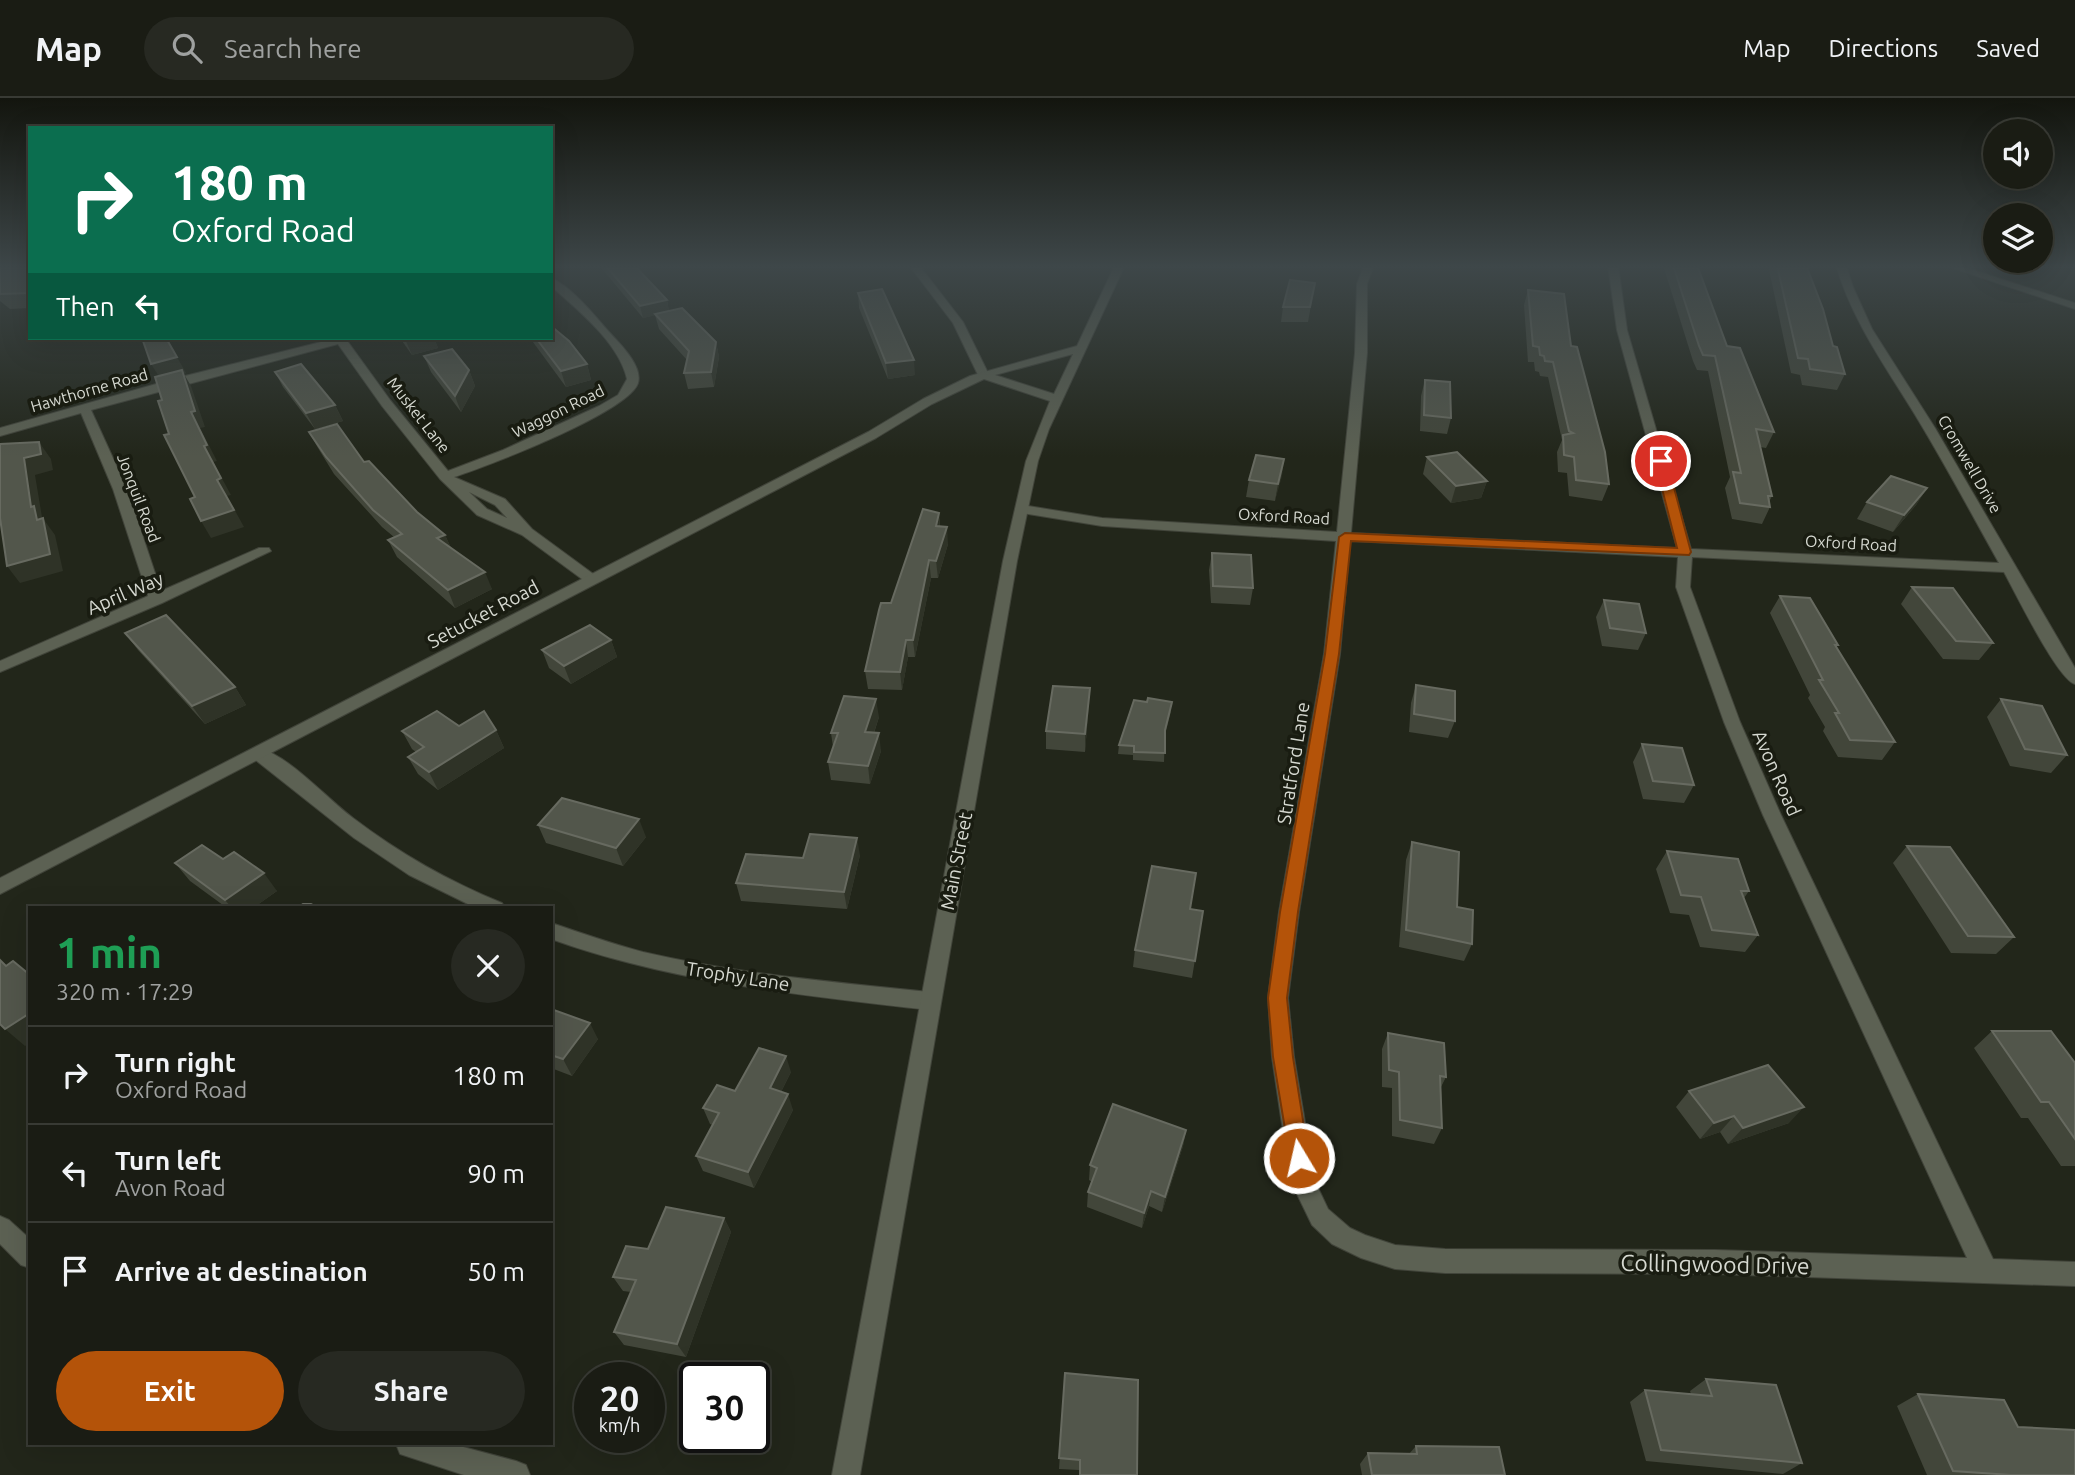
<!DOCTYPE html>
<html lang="en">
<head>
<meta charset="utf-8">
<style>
  :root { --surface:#1a1c14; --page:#272922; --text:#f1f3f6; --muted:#9fa1a0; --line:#383a34; --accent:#b45309 }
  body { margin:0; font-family:Ubuntu,sans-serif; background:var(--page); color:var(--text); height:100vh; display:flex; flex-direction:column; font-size:26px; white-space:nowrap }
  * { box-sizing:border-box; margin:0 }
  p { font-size:23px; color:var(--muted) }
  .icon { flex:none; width:38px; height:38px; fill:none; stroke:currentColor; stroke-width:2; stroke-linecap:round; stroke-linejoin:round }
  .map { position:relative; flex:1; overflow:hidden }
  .side { position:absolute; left:28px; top:808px; width:525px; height:539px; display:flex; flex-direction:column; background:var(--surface); border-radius:0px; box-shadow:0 7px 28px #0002,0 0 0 2px var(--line) }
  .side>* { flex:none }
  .top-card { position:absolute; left:28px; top:28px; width:525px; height:214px; border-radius:0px; box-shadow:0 7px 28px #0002,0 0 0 2px var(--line); background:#0b6e4f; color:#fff; overflow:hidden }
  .tools { position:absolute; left:1983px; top:21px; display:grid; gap:14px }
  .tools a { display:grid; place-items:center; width:70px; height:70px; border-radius:50%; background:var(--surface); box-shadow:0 7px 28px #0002,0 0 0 2px var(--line); font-size:35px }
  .speed { position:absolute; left:574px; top:1264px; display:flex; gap:14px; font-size:35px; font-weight:700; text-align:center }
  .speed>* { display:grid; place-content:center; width:91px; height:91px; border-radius:50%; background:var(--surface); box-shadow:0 7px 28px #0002,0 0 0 2px var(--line); line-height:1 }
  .speed small { font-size:18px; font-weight:400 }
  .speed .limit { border:4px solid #111; border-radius:10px; background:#fff; color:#111 }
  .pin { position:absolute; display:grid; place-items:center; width:60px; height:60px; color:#fff; margin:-30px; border:4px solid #fff; border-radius:50%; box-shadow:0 2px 7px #0007 }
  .me { position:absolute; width:77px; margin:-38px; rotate:351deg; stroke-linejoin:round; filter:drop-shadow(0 0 5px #0008) }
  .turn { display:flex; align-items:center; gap:24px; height:147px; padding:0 28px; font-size:32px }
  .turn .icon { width:91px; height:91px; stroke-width:2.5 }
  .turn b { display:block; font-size:49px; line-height:60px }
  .then { display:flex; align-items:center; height:66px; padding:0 28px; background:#0003; gap:14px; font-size:26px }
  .round { display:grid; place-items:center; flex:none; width:74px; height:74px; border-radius:37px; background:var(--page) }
  .head { display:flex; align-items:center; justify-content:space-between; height:119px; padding:0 28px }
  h1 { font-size:42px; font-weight:700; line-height:52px; color:#1e9e55 }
  .primary-button { display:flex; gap:14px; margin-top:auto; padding:14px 28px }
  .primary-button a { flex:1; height:80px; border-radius:42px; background:var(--accent); color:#fff; font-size:28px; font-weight:700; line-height:80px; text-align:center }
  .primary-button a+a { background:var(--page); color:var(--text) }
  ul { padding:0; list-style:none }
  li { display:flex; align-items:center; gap:21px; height:98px; padding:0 28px; border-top:2px solid var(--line) }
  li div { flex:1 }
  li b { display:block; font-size:26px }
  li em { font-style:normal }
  header { display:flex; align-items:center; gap:42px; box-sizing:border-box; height:98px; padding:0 35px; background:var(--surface); border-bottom:2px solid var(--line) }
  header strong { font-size:33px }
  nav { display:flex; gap:38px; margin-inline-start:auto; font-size:24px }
  .search { width:490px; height:63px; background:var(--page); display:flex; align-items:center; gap:18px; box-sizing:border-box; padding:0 24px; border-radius:38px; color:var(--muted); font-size:26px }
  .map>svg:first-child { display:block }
</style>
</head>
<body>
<header>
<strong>Map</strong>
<div class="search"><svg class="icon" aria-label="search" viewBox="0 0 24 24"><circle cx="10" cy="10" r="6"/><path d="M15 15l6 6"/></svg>Search here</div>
<nav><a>Map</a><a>Directions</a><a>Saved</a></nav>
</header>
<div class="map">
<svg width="2075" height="1377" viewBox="0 0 2075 1377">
  <rect width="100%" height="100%" fill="#22261a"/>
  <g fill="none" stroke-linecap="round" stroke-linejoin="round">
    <defs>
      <g id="minor">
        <path d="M909 167H919L963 224 989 277 987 279H979L953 225Z"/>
        <path d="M1364 167H1374L1367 186V255L1351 435 1677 450 1617 232 1608 167H1618L1627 232 1691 451 1999 465C1971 415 1944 364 1914 315 1884 266 1852 222 1836 167H1846L1853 189 1872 231 1935 330 2075 570V586C2058 582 2015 494 2004 474L1692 459 1690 489 1740 624 1781 717 1993 1161 2075 1164V1188L1715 1176 1445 1175 1395 1171 1361 1160 1332 1146 1312 1127 1296 1094 1287 1060 1272 959 1268 900 1279 814 1324 556 1336 443 1102 428 1022 415 1015 411 1022 407 1102 420 1337 434 1355 255 1357 186ZM1350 443 1678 459 1676 489 1724 624 1763 717 1967 1160 1715 1152 1445 1151 1395 1147 1365 1137 1350 1130 1328 1111 1319 1092 1311 1060 1294 959 1288 900 1299 814 1340 556Z"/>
        <path d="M1944 167H1958L2075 205V211Z"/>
        <path d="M551 180C573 190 594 217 610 235 620 246 643 268 638 285 629 314 486 369 454 379L505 401 532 431 596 478 598 481 596 484H586L522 437 477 417 440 381 382 308 338 246 91 312 127 391 161 493 259 450H269L271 453 162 505 0 574V563L148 498 113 391 81 315 0 338V330L181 279 337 240H354L348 244 390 302 448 373 503 352 599 308 618 297 627 281C619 245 578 212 551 188ZM469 394 495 407 507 420 487 411Z"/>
        <path d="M259 650C291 659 326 700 353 720 399 755 448 783 502 805L505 810H476L409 777 354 740 253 660 250 656 253 652Z"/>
        <path d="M551 825C582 835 612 846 643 854 737 876 834 884 929 894L936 897 939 903 936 909 929 912C801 897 674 885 551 841Z"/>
        <path d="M0 1118 9 1122 30 1141V1170L21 1167 0 1146Z"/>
        <path d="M396 1346H452L516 1363 526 1367 530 1377H464L400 1356Z"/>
      </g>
      <path id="secondary" d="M1115 167H1125L1049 331 1038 363 1017 463 860 1377H832L1003 463 1026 363 1050 303 984 281 932 306 876 340 0 796V780L868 334 923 301 970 278 1077 248ZM1073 256 1054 296 995 277Z"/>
    </defs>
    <use href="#minor" stroke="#41443a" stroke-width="2"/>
    <use href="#secondary" stroke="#41443a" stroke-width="2"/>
    <use href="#minor" fill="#5c6153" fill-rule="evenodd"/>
    <use href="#secondary" fill="#5c6153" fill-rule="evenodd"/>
  </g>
  <g fill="#42463a">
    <path d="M0 167 30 173V210L10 211 0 203Z"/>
    <path d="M599 167H648L636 170 667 202 669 213 716 244 719 259 714 289 688 291 684 275 687 262 659 231 655 217 643 220Z"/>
    <path d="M1663 167H1697L1727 248 1774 334 1766 350 1760 349 1772 398 1769 404 1770 409 1762 426 1732 421 1725 390 1730 379 1708 273 1697 272 1693 263Z"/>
    <path d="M1768 167H1806L1833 248 1845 276 1837 292 1802 287 1800 277 1791 275Z"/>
    <path d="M1315 185 1308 224H1281L1283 209Z"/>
    <path d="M1528 192 1571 248 1609 386 1602 403 1569 398 1567 375 1558 374 1557 354 1562 342 1548 279 1540 278 1539 274 1535 273 1534 264H1528L1524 207Z"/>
    <path d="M858 195 915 277 888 281 859 210Z"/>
    <path d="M400 240H434L438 250 412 257Z"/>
    <path d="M530 240H551L587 266 591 282 566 289Z"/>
    <path d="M424 258 469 272 475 288 461 314 431 274Z"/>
    <path d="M275 274 335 307 343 323 315 331 283 289Z"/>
    <path d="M1425 282 1451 320 1447 336 1420 333 1421 298Z"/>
    <path d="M309 334 364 364 417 414 445 437 451 450 492 491 455 510 397 459 388 442 394 439 382 429 334 376 318 350Z"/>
    <path d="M1427 359 1487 383 1481 400 1451 405 1423 376Z"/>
    <path d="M1284 361 1275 403 1246 399 1249 382Z"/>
    <path d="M1927 390 1916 407 1893 434 1857 421 1867 404Z"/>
    <path d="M939 415 940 428 948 446 938 480H931L915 559H908L902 592 868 591 865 573 891 505Z"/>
    <path d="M1212 455 1253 490 1250 507 1211 505 1209 472Z"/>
    <path d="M1912 489 1993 545 1979 562 1943 561 1901 506Z"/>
    <path d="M1780 498 1838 547 1836 549 1895 644 1882 662 1838 659 1823 633 1825 629 1808 600 1810 597 1770 515Z"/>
    <path d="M1604 502 1646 535 1638 552 1602 548 1596 519Z"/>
    <path d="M125 535 235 589 246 607 205 626 138 552Z"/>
    <path d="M611 542 617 559 571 586 549 570 542 552Z"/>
    <path d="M1416 587 1455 623 1448 640 1409 634 1411 605Z"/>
    <path d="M1090 590 1085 654 1046 651V633Z"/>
    <path d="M2001 601 2067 657 2051 675 2010 668 1987 619Z"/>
    <path d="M1171 613 1165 637 1164 664 1133 662V657L1118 656 1119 647Z"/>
    <path d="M879 619 874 635 881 653 870 686 831 682 828 664 833 649 831 635Z"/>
    <path d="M459 628 496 632 504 650 438 692 418 676 408 659 416 654 412 651 402 633Z"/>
    <path d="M1642 646 1694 687 1684 705 1643 701 1633 664Z"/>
    <path d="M538 727 646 739 623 768 546 745Z"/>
    <path d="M1412 744 1457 809 1472 846 1464 863 1399 849 1406 762Z"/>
    <path d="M1907 748 2014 839 1996 856 1951 855 1893 765Z"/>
    <path d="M1667 753 1749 793 1744 800 1758 837 1745 854 1700 849 1689 817 1670 815 1656 771Z"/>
    <path d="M860 757 847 811 741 803 736 785 803 760Z"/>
    <path d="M223 761 277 793 253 810H227L190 783 175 765Z"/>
    <path d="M1190 811 1203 813 1192 880 1133 869 1135 852Z"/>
    <path d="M551 911 598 941 572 978 551 970Z"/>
    <path d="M1992 933 2075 965V1068H2061L2028 1020H2021L1974 950Z"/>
    <path d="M1388 935 1446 979 1441 989 1442 1030 1434 1046 1392 1038V990L1382 989V951Z"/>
    <path d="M791 974 781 994 793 1012 754 1090 703 1073 696 1058 713 1027 710 1026 703 1010 735 993Z"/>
    <path d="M1689 993 1789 1025 1728 1046 1720 1034 1700 1041 1676 1009Z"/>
    <path d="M1186 1032 1183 1048 1162 1114 1149 1108 1142 1130 1087 1109 1088 1094 1092 1084 1089 1082 1090 1067Z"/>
    <path d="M724 1120 731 1134 686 1259 624 1247 614 1234 631 1194 623 1193 613 1179 648 1151Z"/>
    <path d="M1065 1275 1137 1377H1079V1372L1059 1371Z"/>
    <path d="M1706 1281 1802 1365 1783 1376 1646 1363 1630 1304 1645 1292 1691 1296 1690 1293Z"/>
    <path d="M1918 1296 2018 1329 2075 1377H1927L1897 1308Z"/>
    <path d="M1416 1348 1505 1377H1362L1360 1366 1368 1355 1409 1356Z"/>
  </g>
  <g fill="#2f3327">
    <path d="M629 167H648L630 171Z"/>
    <path d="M667 202 669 214 643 220 640 208Z"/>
    <path d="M253 240H271L255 244Z"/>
    <path d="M411 240H434L438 250 412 257 405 241Z"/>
    <path d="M716 244 719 259 714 289 711 274Z"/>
    <path d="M177 259 186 275 184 276 191 288 205 329 200 330 217 363 213 364 231 397 227 398 244 429 211 440 201 423 217 382 204 348 151 266Z"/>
    <path d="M914 262 915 277 888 281 886 265Z"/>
    <path d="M587 266 591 282 566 289 561 273Z"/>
    <path d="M469 272 475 288 461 314 455 298Z"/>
    <path d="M335 307 343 323 315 331 306 315Z"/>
    <path d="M39 344 51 361 53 372 35 377 42 419 55 437 63 473 20 485 7 468 37 422 31 409 24 360Z"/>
    <path d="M1284 361 1282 378 1275 403 1278 386Z"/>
    <path d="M1487 383 1481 400 1451 405 1456 388Z"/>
    <path d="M1927 390 1916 407 1893 434 1904 417Z"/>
    <path d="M939 415 940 432 936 428Z"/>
    <path d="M947 429 948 446 938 480 936 463Z"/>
    <path d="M445 437 453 454 437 440Z"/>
    <path d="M929 462 931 480 915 559 913 542Z"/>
    <path d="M485 474 492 491 455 510 448 492Z"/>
    <path d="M611 542 617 559 571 586 564 568Z"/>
    <path d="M906 542 908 559 902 592 900 574Z"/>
    <path d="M235 589 246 607 205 626 192 608Z"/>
    <path d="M1090 590 1089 608 1085 654V636Z"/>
    <path d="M876 601 879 619 868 652 865 634Z"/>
    <path d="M496 632 504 650 438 692 429 674Z"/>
    <path d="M879 635 881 653 870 686 868 668Z"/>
    <path d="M639 721 646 739 623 768 616 750Z"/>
    <path d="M857 740 860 757 847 811 844 794Z"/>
    <path d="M264 775 277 793 253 810H232L225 802Z"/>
    <path d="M30 915V945L25 948 5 931Z"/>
    <path d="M590 925 598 941 572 978 563 961Z"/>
    <path d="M786 958 791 974 775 1006 770 990Z"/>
    <path d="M788 996 793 1012 754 1090 748 1074Z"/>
    <path d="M1804 1009 1789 1025 1728 1046 1743 1030Z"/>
    <path d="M1734 1018 1720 1034 1700 1041 1714 1025Z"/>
    <path d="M1186 1032 1183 1048 1162 1114 1165 1099Z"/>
    <path d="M1151 1093 1149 1108 1142 1130 1144 1115Z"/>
    <path d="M724 1120 731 1134 686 1259 677 1246Z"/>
  </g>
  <g fill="#52564b" stroke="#676a60" stroke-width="2">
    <path d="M0 167H22L30 173V195L0 196Z"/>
    <path d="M605 167H634L667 202 640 208Z"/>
    <path d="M1673 167H1697L1727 248 1740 250 1774 334 1756 331 1772 398H1768L1770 409 1740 405 1733 374 1741 375 1715 258 1703 257 1699 248Z"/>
    <path d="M1777 167H1806L1823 211 1833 248 1837 249 1845 276 1810 271 1808 261 1798 260Z"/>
    <path d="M1290 182 1315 185 1310 209H1283Z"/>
    <path d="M882 191 914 262 886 265 858 195Z"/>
    <path d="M1528 192 1564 196 1571 248 1577 249 1605 354 1609 386 1576 382 1574 359 1564 357 1563 337 1573 335 1569 333 1553 264 1545 263 1544 258 1540 257 1539 249 1533 248Z"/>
    <path d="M682 210 716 244 711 274 684 275 689 253 655 216Z"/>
    <path d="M551 228 569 243 587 266 561 273 536 240H551Z"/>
    <path d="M142 240H166L177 259 151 266Z"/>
    <path d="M452 251 469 272 455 298 424 258Z"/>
    <path d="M301 266 335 307 306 315 275 274Z"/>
    <path d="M182 272 195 313 191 314 207 347 204 348 221 380 217 382 234 412 201 423 190 401 195 399 164 337 169 336 158 303 162 302 155 279Z"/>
    <path d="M1425 282 1450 284 1451 320 1424 317Z"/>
    <path d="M337 326 364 364 369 363 417 414 445 437 437 440 485 474 448 492 388 442 402 436 373 412 326 359 309 334Z"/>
    <path d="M39 344 41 356 24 360 31 409 34 408 37 422 43 420 50 456 7 468 0 420V346Z"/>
    <path d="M1457 354 1487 383 1456 388 1427 359Z"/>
    <path d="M1256 357 1284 361 1278 386 1249 382Z"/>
    <path d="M1891 378 1927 390 1904 417 1867 404Z"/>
    <path d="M923 411 939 415 936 428 947 429 936 463 929 462 913 542H906L900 574 865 573 879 512 881 505H891Z"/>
    <path d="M1212 455 1251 457 1253 490 1213 488Z"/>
    <path d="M1912 489 1953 490 1993 545 1956 543Z"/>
    <path d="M1780 498 1810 500 1838 547H1835L1895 644 1850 642 1835 615H1839L1819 582H1823Z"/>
    <path d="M1604 502 1639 506 1646 535 1610 530Z"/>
    <path d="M166 517 235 589 192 608 125 535Z"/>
    <path d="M590 527 611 542 564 568 542 552Z"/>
    <path d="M1416 587 1455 593V623L1414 616Z"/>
    <path d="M1053 588 1090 590 1085 636 1046 633Z"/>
    <path d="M844 598 876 601 865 634 879 635 868 668 828 664 838 635H831Z"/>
    <path d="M1148 600 1172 604 1165 632V655L1134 654V648L1119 647 1134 602 1147 604Z"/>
    <path d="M2001 601 2042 608 2067 657 2025 651Z"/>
    <path d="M437 613 459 628 484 613 496 632 429 674 408 659 424 649 402 633Z"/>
    <path d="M1642 646 1682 650 1694 687 1653 683Z"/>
    <path d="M562 700 639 721 616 750 538 727Z"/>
    <path d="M810 736 857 740 844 794 736 785 746 756 803 760Z"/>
    <path d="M1412 744 1459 754 1457 809 1473 812 1472 846 1406 832Z"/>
    <path d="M202 747 223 761 234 754 264 775 225 802 175 765Z"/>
    <path d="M1907 748 1950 749 2014 839 1968 838Z"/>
    <path d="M1667 753 1738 761 1749 793H1741L1758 837 1712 832 1701 799 1681 797Z"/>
    <path d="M1152 768 1196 775 1190 811 1203 813 1195 863 1135 852Z"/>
    <path d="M303 806H311L318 810H297Z"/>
    <path d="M0 862 6 868 13 863 30 877V915L5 931 0 926Z"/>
    <path d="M551 911 590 925 563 961 551 957Z"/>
    <path d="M1992 933H2051L2075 965V1041L2049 1004H2041Z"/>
    <path d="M1388 935 1444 945 1446 979 1440 978 1442 1030 1400 1022 1399 974 1389 972Z"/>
    <path d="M759 950 786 958 770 990 788 996 748 1074 696 1058 719 1015 703 1010 717 987 735 993Z"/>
    <path d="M1768 967 1804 1009 1743 1030 1734 1018 1714 1025 1689 993Z"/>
    <path d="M1113 1006 1186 1032 1165 1099 1151 1093 1144 1115 1088 1094 1097 1070 1090 1067Z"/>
    <path d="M666 1109 724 1120 677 1246 614 1234 636 1182 613 1179 626 1148 648 1151Z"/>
    <path d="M1065 1275 1138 1282 1137 1377H1080V1362L1059 1360Z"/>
    <path d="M1706 1281 1776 1287 1802 1365 1661 1352 1645 1292 1712 1298Z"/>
    <path d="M1918 1296 2004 1302 2018 1329 2075 1332V1377H2011L1953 1373Z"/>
    <path d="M1416 1348 1499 1349 1505 1377H1372L1368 1355 1417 1356Z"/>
  </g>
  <linearGradient id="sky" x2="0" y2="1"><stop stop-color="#13150e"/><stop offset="0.47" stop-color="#3e4749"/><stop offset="1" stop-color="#3e4749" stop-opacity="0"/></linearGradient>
  <rect width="2075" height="359" fill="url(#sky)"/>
  <path fill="#b45309" stroke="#753606" stroke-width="2" d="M1661 359 1667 363 1691 454 1689 457 1351 443 1339 556 1298 814 1287 900 1293 959 1309 1060 1306 1067 1299 1070 1291 1067 1273 959 1268 900 1280 814 1325 556 1339 439 1345 435 1677 450 1655 363Z"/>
  <g text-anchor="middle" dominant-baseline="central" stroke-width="7" stroke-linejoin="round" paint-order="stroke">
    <g font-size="16" fill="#d6d9d1" stroke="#191c11">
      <text transform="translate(89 292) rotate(-16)">Hawthorne Road</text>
      <text transform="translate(558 313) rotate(-26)">Waggon Road</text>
      <text transform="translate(419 317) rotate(52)">Musket Lane</text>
      <text transform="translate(1970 366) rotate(60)">Cromwell Drive</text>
      <text transform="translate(139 400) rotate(69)">Jonquil Road</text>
      <text transform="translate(1284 418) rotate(3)">Oxford Road</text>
      <text transform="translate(1851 445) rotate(3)">Oxford Road</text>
    </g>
    <g font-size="19" fill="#d6d9d1" stroke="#191c11">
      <text transform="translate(125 495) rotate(-23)">April Way</text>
      <text transform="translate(483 516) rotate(-28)">Setucket Road</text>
      <text transform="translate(1293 665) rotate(-81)">Stratford Lane</text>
      <text transform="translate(1777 675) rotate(66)">Avon Road</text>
      <text transform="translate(956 763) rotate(-79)">Main Street</text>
      <text transform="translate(738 878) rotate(9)">Trophy Lane</text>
    </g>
    <g font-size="23" fill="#d6d9d1" stroke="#191c11">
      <text transform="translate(1715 1166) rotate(1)">Collingwood Drive</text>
    </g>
  </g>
</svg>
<div class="tools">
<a><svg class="icon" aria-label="sound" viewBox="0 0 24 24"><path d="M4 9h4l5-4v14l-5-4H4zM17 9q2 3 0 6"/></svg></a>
<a><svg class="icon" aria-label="layers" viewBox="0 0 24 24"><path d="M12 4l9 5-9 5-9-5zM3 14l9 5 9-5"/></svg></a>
</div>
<div class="speed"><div>20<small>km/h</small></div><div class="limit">30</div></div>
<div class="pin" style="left:1661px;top:363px;background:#d93025"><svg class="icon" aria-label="arrive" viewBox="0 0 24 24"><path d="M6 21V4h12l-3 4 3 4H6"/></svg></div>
<svg class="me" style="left:1299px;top:1060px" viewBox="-20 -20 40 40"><circle r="17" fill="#b45309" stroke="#fff" stroke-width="3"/><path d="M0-11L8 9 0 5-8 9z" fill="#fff"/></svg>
<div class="top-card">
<div class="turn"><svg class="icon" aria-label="right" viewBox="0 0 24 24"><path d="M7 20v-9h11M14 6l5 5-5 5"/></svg><div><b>180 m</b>Oxford Road</div></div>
<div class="then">Then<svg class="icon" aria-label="left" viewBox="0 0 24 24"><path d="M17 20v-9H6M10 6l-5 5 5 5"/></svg></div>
</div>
<section class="side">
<div class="head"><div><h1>1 min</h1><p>320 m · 17:29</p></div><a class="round"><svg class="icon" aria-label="close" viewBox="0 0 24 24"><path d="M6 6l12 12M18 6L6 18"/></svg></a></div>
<ul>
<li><svg class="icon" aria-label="right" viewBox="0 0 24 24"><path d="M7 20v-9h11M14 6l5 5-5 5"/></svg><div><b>Turn right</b><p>Oxford Road</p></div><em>180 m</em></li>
<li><svg class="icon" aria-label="left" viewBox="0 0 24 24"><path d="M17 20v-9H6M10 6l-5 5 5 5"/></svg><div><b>Turn left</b><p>Avon Road</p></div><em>90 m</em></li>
<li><svg class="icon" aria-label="arrive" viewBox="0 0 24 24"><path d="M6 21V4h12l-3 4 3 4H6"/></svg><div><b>Arrive at destination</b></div><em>50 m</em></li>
</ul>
<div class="primary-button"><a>Exit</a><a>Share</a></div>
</section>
</div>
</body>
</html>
